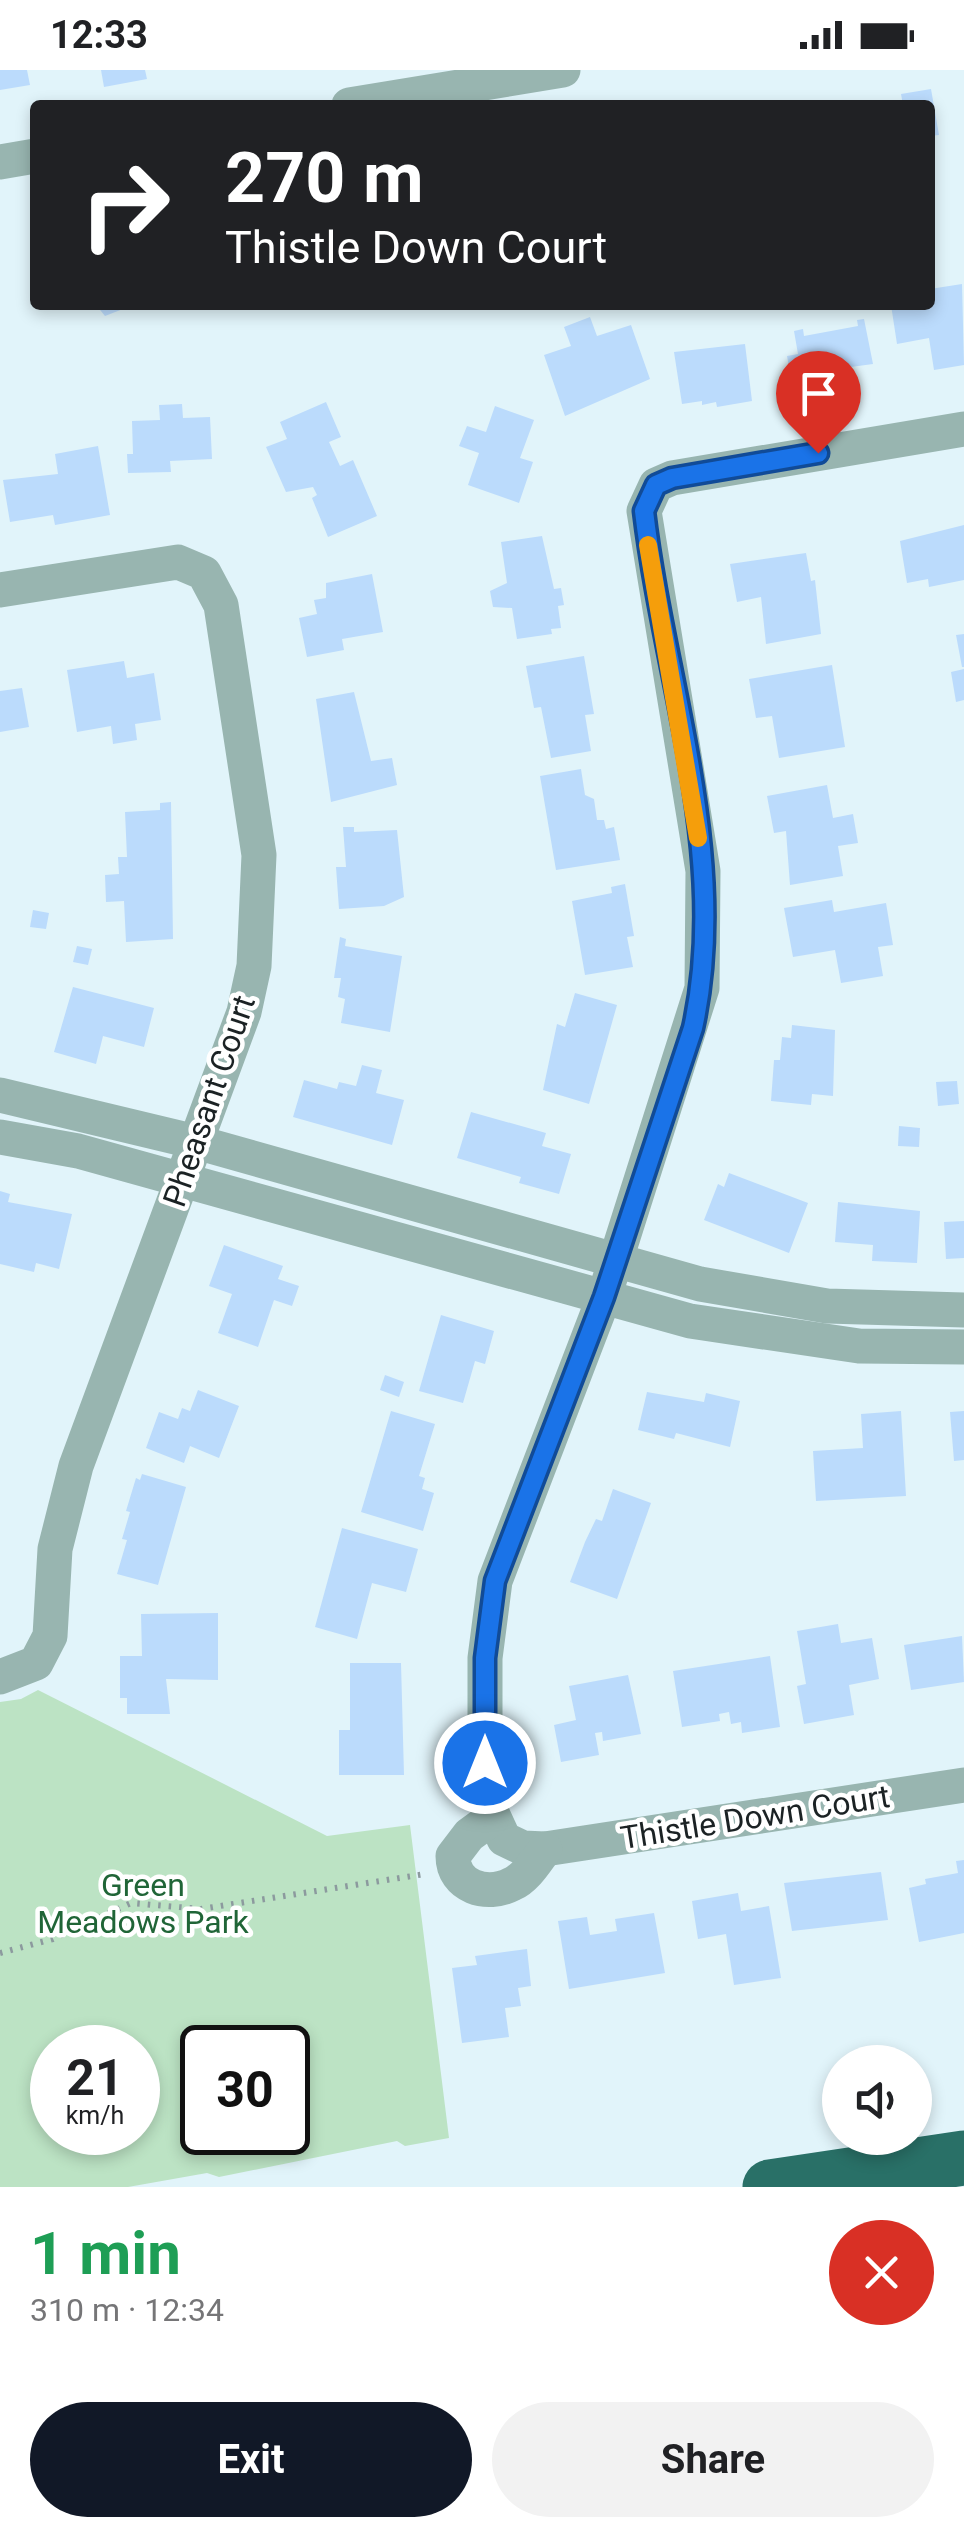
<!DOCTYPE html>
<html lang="en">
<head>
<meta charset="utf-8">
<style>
  :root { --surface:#fff; --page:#f2f2f2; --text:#202124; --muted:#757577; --accent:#111827 }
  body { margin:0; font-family:Roboto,sans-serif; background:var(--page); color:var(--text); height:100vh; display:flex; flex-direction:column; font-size:38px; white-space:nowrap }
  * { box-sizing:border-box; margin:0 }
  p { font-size:32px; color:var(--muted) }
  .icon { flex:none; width:55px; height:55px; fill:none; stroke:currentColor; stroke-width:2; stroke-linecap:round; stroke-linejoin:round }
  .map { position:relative; height:2117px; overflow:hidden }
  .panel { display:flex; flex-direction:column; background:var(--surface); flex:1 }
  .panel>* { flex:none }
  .top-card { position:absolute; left:30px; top:30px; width:905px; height:210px; border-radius:10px; box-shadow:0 5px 15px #0003; background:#202124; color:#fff; overflow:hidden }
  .fabs { position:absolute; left:822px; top:1975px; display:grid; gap:20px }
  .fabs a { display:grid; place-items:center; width:110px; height:110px; border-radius:50%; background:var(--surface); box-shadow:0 5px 15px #0003; font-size:50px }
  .speed { position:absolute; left:30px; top:1955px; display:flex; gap:20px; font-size:50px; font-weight:700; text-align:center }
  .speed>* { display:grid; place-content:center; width:130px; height:130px; border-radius:50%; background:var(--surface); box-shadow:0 5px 15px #0003; line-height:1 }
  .speed small { font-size:25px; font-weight:400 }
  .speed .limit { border:5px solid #111; border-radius:15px; background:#fff; color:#111 }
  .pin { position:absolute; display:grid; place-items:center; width:85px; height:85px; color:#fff; margin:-102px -42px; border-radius:50% 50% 50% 0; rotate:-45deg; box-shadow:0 0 10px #0007 }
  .pin .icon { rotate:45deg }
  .me { position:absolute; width:110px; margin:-55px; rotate:0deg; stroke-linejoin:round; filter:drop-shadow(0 0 8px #0008) }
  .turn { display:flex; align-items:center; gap:35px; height:210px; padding:0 30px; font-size:45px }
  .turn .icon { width:130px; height:130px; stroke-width:2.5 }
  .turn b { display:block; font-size:70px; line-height:85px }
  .round { display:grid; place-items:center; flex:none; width:105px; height:105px; border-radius:52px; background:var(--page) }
  .summary { display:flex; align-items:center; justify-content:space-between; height:170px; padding:0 30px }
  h1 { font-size:60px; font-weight:700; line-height:75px; color:#1e9e55 }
  .button { display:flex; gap:20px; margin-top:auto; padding:20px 30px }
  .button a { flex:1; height:115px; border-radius:60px; background:var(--accent); color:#fff; font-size:40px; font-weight:700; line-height:115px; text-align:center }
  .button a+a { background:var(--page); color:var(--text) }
  .status { display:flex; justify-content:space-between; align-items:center; height:70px; padding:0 50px; background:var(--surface); direction:ltr }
  .status svg { height:28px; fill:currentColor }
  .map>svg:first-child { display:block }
</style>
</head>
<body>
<div class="status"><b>12:33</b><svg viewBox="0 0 49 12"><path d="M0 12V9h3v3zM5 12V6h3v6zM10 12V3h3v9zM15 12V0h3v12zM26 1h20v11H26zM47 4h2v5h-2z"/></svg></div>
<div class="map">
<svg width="964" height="2117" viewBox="0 0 964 2117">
  <rect width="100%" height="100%" fill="#e1f4fa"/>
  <path fill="#bce3c4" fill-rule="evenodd" d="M38 1620 327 1766 410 1755 449 2068 405 2076 397 2071 219 2107 207 2103 128 2117H0V1632L21 1629ZM52 1978H138V2062H52ZM202 1978H288V2062H202Z"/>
  <g fill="#bbdbfc">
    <path d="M0 0H27L30 15 0 20Z"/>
    <path d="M101 0H145L147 9 104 17Z"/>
    <path d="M931 19 939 65 930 66V35H903L901 24Z"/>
    <path d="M962 214 964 295 934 300 929 268 897 274 891 235H930V219Z"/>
    <path d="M96 235H123V239L105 246Z"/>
    <path d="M590 247 597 266 631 255 650 309 565 346 544 285 571 276 564 257Z"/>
    <path d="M864 249 873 294 836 299 839 316 794 325 787 286 798 284 794 261 803 259 804 266 858 256 857 250Z"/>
    <path d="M745 274 752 331 717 337 716 332 702 335V331L682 334 674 282Z"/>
    <path d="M326 332 341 367 329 372 340 396 353 390 377 446 328 467 312 428 317 425 313 417 286 422 266 377 287 369 280 352Z"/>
    <path d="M182 334 183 348 210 347 212 389 170 391 171 402 128 403 127 384H133L132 351 160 350 159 335Z"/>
    <path d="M495 336 534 350 520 388 533 392 519 433 468 415 479 383 459 376 467 356 486 362Z"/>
    <path d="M98 376 110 445 55 455 53 445 10 452 3 410 58 404 55 384Z"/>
    <path d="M964 455V510L929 517 928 509 907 513 900 471Z"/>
    <path d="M542 466 554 519 561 518 564 535 558 536 561 558 551 559 552 564 517 569 512 538 493 537 490 521 507 513 501 472Z"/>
    <path d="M806 483 811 511 815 510 821 564 766 574 761 527 737 532 730 494Z"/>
    <path d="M372 504 383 562 342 569 344 580 307 587 299 548 317 544 314 530 326 528V513Z"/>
    <path d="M964 564V597H962L956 565Z"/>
    <path d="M584 586 594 644 585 645 591 681 551 688 541 637 534 638 526 596Z"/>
    <path d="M124 591 127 608 154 603 161 650 135 654 137 670 113 674 111 656 77 662 67 600Z"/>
    <path d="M832 595 845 677 779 688 772 646 756 648 749 609Z"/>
    <path d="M964 599V630L956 632 951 602Z"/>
    <path d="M22 618 29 657 0 662V621Z"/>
    <path d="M354 622 371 691 392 688 397 715 331 732 316 629Z"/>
    <path d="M581 699 585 725 594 729 597 750H604L606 759 614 757 620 790 556 800 540 706Z"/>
    <path d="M827 715 833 748 853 744 858 773 838 776 843 806 790 815 786 761 774 763 767 726Z"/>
    <path d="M171 732 173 869 126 872 124 831 106 832 105 805 119 804 118 787H127L125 742 160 740V733Z"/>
    <path d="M343 757H354V762L397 760 404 827 384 836 339 839 336 797H346Z"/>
    <path d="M625 814 634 866 627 867 633 897 585 905 572 831 612 823 611 817Z"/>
    <path d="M832 830 834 842 886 833 893 875 878 877 883 906 841 913 835 880 793 887 784 838Z"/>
    <path d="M33 840 49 843 46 859 30 857Z"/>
    <path d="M340 867 346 869 345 876 402 886 390 962 341 953 345 929 338 927 341 908H334Z"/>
    <path d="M77 876 92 879 88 895 73 892Z"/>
    <path d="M73 917 154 938 144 977 103 966 96 994 54 982Z"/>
    <path d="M575 923 617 935 589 1034 543 1020 557 954 565 957Z"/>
    <path d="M792 955 835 960 833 1026 812 1024 811 1035 771 1031 774 990H780L782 967 791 968Z"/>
    <path d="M362 995 382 1000 376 1023 404 1030 392 1075 293 1047 304 1010 337 1019 339 1012 356 1016Z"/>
    <path d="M957 1011 959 1034 938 1036 936 1012Z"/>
    <path d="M471 1042 546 1063 542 1076 571 1084 559 1124 519 1113 521 1107 457 1088Z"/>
    <path d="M899 1056 920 1058 919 1077 898 1076Z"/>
    <path d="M729 1103 808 1133 789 1183 704 1150 718 1114 724 1117Z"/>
    <path d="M0 1121 10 1124 8 1132 72 1144 59 1199 36 1193 34 1202 0 1194Z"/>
    <path d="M838 1132 920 1141 917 1193 872 1191 873 1175 835 1172Z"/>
    <path d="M964 1151V1188L946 1189 944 1152Z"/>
    <path d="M224 1175 283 1196 278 1209 299 1216 292 1236 274 1230 258 1277 218 1263 232 1224 209 1216Z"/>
    <path d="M441 1245 494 1261 485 1294 475 1291 463 1333 419 1321Z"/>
    <path d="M385 1305 404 1312 399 1327 380 1320Z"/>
    <path d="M198 1320 239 1336 219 1388 190 1376 184 1393 146 1378 159 1342 178 1349 182 1338 190 1341Z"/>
    <path d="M647 1322 704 1332 706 1323 740 1331 730 1377 676 1363 674 1369 638 1360Z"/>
    <path d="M391 1341 435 1354 419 1406 425 1408 422 1419 434 1423 423 1461 361 1442Z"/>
    <path d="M901 1341 906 1426 816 1431 813 1381 863 1378 861 1344Z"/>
    <path d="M964 1341V1390L954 1391 950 1342Z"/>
    <path d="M142 1404 186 1417 158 1515 117 1504 127 1470 122 1469 130 1442 126 1441 136 1408 140 1410Z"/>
    <path d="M613 1419 651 1433 617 1529 570 1512 585 1472 596 1449 602 1451Z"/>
    <path d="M342 1458 418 1479 406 1522 372 1513 357 1569 315 1557Z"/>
    <path d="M218 1543V1610L166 1609 170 1644H127V1628H120V1586H142L141 1544Z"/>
    <path d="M838 1554 841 1573 872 1568 879 1609 849 1615 854 1645 804 1654 797 1616 806 1614 797 1561Z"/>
    <path d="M962 1566 964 1612 911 1620 904 1575Z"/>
    <path d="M770 1586 780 1657 742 1663 741 1652 731 1654 729 1642 719 1644 720 1651 682 1657 673 1601Z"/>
    <path d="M350 1593H401L404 1705H339V1660H350Z"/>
    <path d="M628 1605 641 1664 603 1671 602 1662 595 1663 599 1685 561 1692 554 1655 576 1650 569 1616Z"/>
    <path d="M964 1790V1863L919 1872 909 1818 926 1814 925 1809 958 1803 956 1791Z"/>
    <path d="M881 1802 888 1850 792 1861 784 1813Z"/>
    <path d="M738 1823 741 1841 769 1836 781 1908 734 1915 726 1864 698 1869 692 1831Z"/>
    <path d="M654 1843 665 1903 569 1919 558 1851 587 1847 590 1865 617 1861 615 1849Z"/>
    <path d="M527 1879 531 1916 518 1918 521 1936 505 1938 509 1967 462 1973 452 1898 477 1895 475 1886Z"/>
  </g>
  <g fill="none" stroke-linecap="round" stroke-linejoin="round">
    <path stroke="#8c9a9e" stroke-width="6" stroke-dasharray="2.5 8" stroke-linecap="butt" d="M0 1883 53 1869 131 1833 201 1839 425 1804"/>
    <g stroke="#98b5b0" stroke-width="35">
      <path d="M349 35 563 0"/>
      <path d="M0 92 35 86"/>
      <path d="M964 359 672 408 656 415 644 441 703 801 702 918 604 1227 495 1511 485 1588V1728L504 1769 523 1778 545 1779 964 1715"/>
      <path d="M0 520 178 492 204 503 221 535 259 785 254 896 244 942 76 1396 55 1479 50 1566 36 1593 0 1607"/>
      <path d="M0 1025 196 1072 700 1214 827 1236 964 1240"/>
      <path d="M0 1067 78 1081 690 1251 859 1276 964 1277"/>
      <path d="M491 1749 469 1765 453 1786C453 1817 487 1827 512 1814 526 1808 536 1791 545 1779"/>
    </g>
    <path stroke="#297067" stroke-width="55" d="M770 2117 964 2088"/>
  </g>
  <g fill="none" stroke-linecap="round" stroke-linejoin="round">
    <defs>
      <path id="route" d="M485 1693V1588L495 1511 604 1227 693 958C731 787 664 611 644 441L656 415 672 408 818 383"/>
    </defs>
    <use href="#route" stroke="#114b97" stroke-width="25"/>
    <use href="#route" stroke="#1a73e8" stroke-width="18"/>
    <path stroke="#f59e0b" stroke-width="18" d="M648 475 698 768"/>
  </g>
  <g text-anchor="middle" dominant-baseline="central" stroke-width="9" stroke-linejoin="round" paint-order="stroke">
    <g font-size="32" fill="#1b2224" stroke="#fff">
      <text transform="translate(209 1031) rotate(-71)">Pheasant Court</text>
      <text transform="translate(755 1747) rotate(-9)">Thistle Down Court</text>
    </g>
    <g font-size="32" fill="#206537" stroke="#fff">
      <text x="143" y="1815">Green<tspan x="143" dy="37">Meadows Park</tspan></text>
    </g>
  </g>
</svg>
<div class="fabs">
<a><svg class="icon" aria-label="sound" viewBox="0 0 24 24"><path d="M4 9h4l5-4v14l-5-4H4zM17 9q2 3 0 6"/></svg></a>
</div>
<div class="speed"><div>21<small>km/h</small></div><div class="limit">30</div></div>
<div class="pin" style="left:818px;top:383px;background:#d93025"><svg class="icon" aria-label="arrive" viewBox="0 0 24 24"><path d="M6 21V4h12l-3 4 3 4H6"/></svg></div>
<svg class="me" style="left:485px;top:1693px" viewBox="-20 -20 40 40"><circle r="17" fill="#1a73e8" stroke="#fff" stroke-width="3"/><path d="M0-11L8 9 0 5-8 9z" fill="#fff"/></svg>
<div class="top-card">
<div class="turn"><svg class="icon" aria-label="right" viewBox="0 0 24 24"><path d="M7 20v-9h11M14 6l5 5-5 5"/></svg><div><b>270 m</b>Thistle Down Court</div></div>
</div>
</div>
<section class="panel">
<div class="summary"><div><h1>1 min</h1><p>310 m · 12:34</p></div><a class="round" style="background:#d93025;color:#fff"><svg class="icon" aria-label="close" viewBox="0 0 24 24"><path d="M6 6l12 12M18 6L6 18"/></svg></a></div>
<div class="button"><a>Exit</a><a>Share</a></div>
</section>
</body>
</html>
